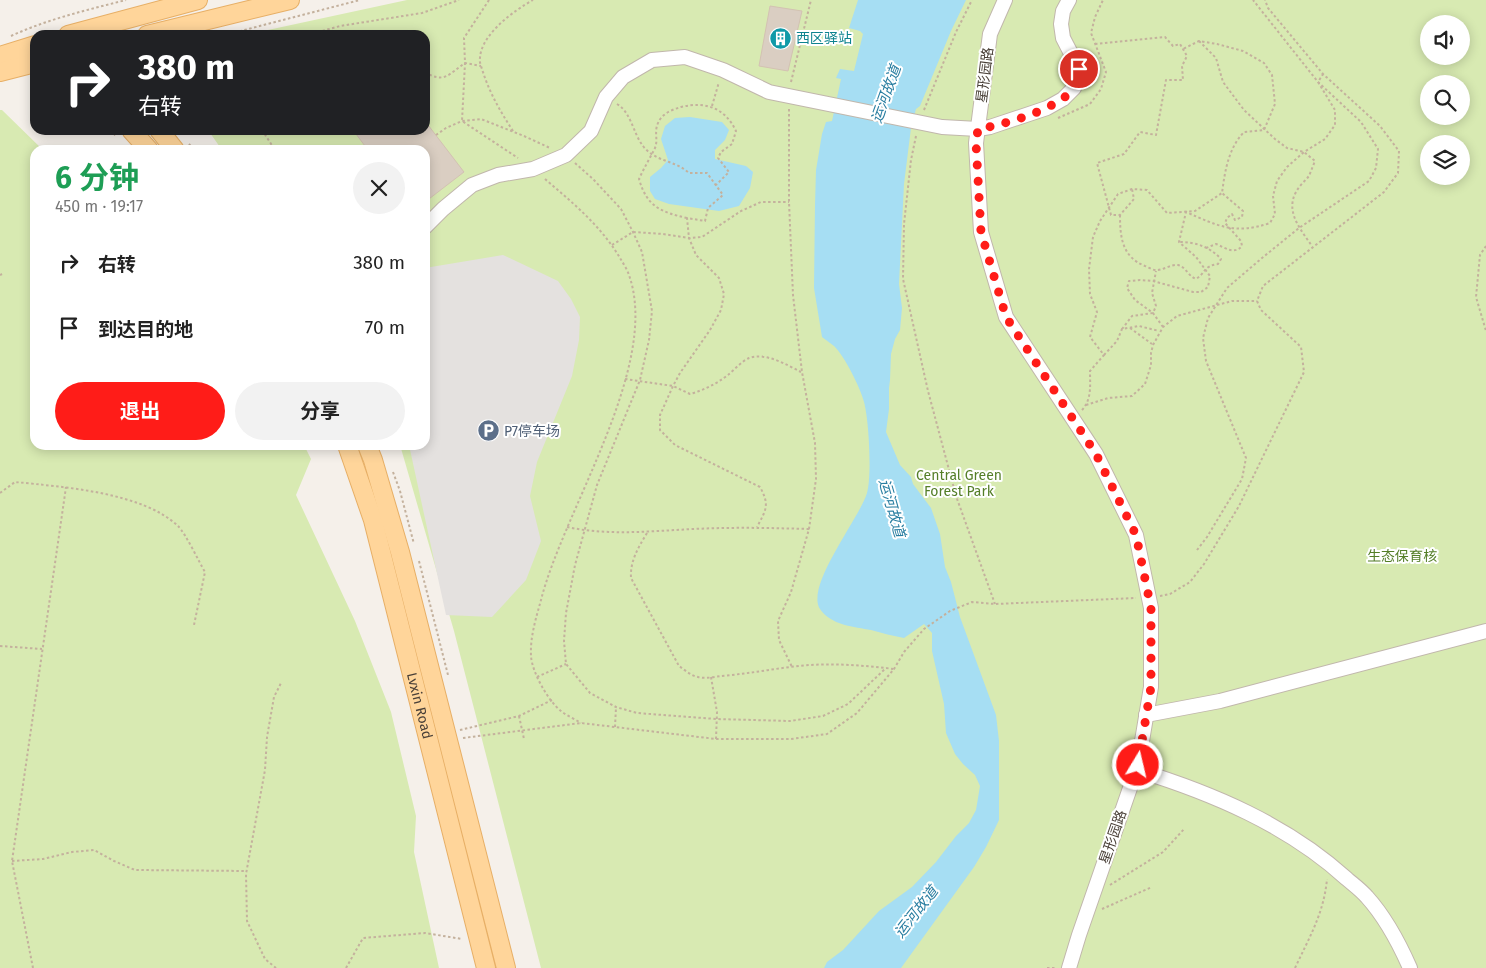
<!DOCTYPE html>
<html lang="zh">
<head>
<meta charset="utf-8">
<style>
  :root { --surface:#fff; --page:#f2f2f2; --text:#222; --muted:#767676; --accent:#ff1c18 }
  body { margin:0; font-family:"Fira Sans","Noto Sans SC",sans-serif; background:var(--page); color:var(--text); height:100vh; display:flex; flex-direction:column; font-size:19px; white-space:nowrap }
  * { box-sizing:border-box; margin:0 }
  p { font-size:16px; color:var(--muted) }
  .icon { flex:none; width:28px; height:28px; fill:none; stroke:currentColor; stroke-width:2; stroke-linecap:round; stroke-linejoin:round }
  .map { position:relative; flex:1; overflow:hidden }
  .side { position:absolute; left:30px; top:145px; width:400px; height:305px; display:flex; flex-direction:column; background:var(--surface); border-radius:15px; box-shadow:0 2px 12px #0003 }
  .side>* { flex:none }
  .hud { position:absolute; left:30px; top:30px; width:400px; height:105px; border-radius:15px; box-shadow:0 2px 12px #0003; background:#202124; color:#fff; overflow:hidden }
  .fabs { position:absolute; left:1420px; top:15px; display:grid; gap:10px }
  .fabs a { display:grid; place-items:center; width:50px; height:50px; border-radius:50%; background:var(--surface); box-shadow:0 2px 12px #0003; font-size:25px }
  .pin { position:absolute; display:grid; place-items:center; width:42px; height:42px; color:#fff; margin:-21px; border:2px solid #fff; border-radius:50%; box-shadow:0 1px 5px #0007 }
  .me { position:absolute; width:55px; margin:-28px; rotate:9deg; stroke-linejoin:round; filter:drop-shadow(0 0 4px #0008) }
  .turn { display:flex; align-items:center; gap:18px; height:105px; padding:0 25px; font-size:22px }
  .turn .icon { width:65px; height:65px; stroke-width:2.5 }
  .turn b { display:block; font-size:35px; line-height:42px }
  .round { display:grid; place-items:center; flex:none; width:52px; height:52px; border-radius:26px; background:var(--page) }
  .overview { display:flex; align-items:center; justify-content:space-between; height:85px; padding:0 25px }
  h1 { font-size:30px; font-weight:700; line-height:38px; color:#1e9e55 }
  .cta { display:flex; gap:10px; margin-top:auto; padding:10px 25px }
  .cta a { flex:1; height:58px; border-radius:30px; background:var(--accent); color:#fff; font-size:20px; font-weight:700; line-height:58px; text-align:center }
  .cta a+a { background:var(--page); color:var(--text) }
  ul { padding:0; list-style:none }
  li { display:flex; align-items:center; gap:15px; height:65px; padding:0 25px }
  li div { flex:1 }
  li b { display:block; font-size:19px }
  li em { font-style:normal }
  .map>svg:first-child { display:block }
</style>
</head>
<body>
<div class="map">
<svg width="1486" height="968" viewBox="0 0 1486 968">
  <rect width="100%" height="100%" fill="#f5f0ea"/>
  <g fill="#d8eab2" fill-rule="evenodd">
    <path d="M407 0H1486V968H541L454 631 400 445H425V150H222L208 130H425V35H245ZM1429 24H1461V56H1429ZM1429 84H1461V116H1429ZM1429 144H1461V176H1429Z"/>
    <path d="M0 110H2L43 150H35V445H304L311 459 296 495 355 621 391 712 416 816 414 852 439 968H0Z"/>
  </g>
  <path fill="#e4e1df" d="M503 255 558 281 571 299 580 317 579 340 572 376 537 462 530 496 541 541 526 580 492 617 446 615 409 445H425V268Z"/>
  <g fill="#a6def3">
    <path d="M858 0H966L951 31 920 106 916 109 911 128 904 184 899 284 902 308 900 330 895 339 891 354 890 380 889 388V409L886 432 900 465 911 477 913 484 931 508 940 534 945 567 951 582 960 617 996 715 999 741V820L986 847 974 867 901 968H824L827 962 843 950 879 911 912 887 936 862 956 836 969 823 976 810 980 786 975 775 963 764 955 754 946 733 944 704 932 651V633L924 624 904 638C893 636 882 633 871 630 855 627 830 625 820 609 805 586 859 519 867 493 872 476 869 420 864 402 861 389 844 355 834 346 830 343 826 340 822 337L814 288 815 205 816 170 822 134 826 122 832 121 841 79 836 78 840 69 854 71 863 34 860 31 849 28Z"/>
    <path d="M690 117 722 122 729 130 725 140 715 150V159L746 166 753 172 750 188 739 206 719 211 669 204 655 199 650 191V177L661 168 668 160 661 139 665 126 675 118Z"/>
  </g>
  <g fill="#dacec2" stroke="#d3c2b2">
    <path d="M770 6 802 11 788 71 759 66Z"/>
    <path d="M425 121 464 172 425 202V150H368L353 130H425Z"/>
  </g>
  <g fill="none" stroke-linecap="round" stroke-linejoin="round">
    <defs>
      <g id="minor">
        <path d="M1005 0 990 34 976 143 981 232 1006 317 1096 454 1136 535 1151 608V687L1138 765 1079 935 1069 968"/>
        <path d="M425 227 443 209 472 185 498 175 533 169 566 155 591 131 606 97 623 77 652 60 685 57 723 70 769 92 942 127 978 129 990 127 1047 108 1063 99 1074 88 1077 80 1079 69 1063 38 1061 24 1063 11 1069 0"/>
        <path d="M1146 715 1220 701 1486 631"/>
        <path d="M1137 770C1212 793 1288 825 1347 879 1354 885 1361 890 1367 897 1386 918 1399 943 1410 968"/>
      </g>
      <g id="major">
        <path d="M68 35 198 0"/>
        <path d="M147 35 290 0"/>
        <path d="M0 56 35 45"/>
        <path d="M0 72 35 63"/>
        <path d="M131 130 149 150"/>
        <path d="M159 130 175 150"/>
        <path id="s1" d="M347 445 373 520 486 968"/>
        <path d="M367 445 373 460 400 552 506 968"/>
      </g>
    </defs>
    <use href="#minor" stroke="#c1b7ac" stroke-width="16"/>
    <use href="#major" stroke="#e7af66" stroke-width="20"/>
    <g stroke="#c4b19d" stroke-width="2" stroke-dasharray="2.5 2.5" stroke-linecap="butt">
      <path d="M489 0 464 38 465 63 462 121 518 158"/>
      <path d="M225 35 360 0"/>
      <path d="M308 35 340 26 422 13 459 0"/>
      <path d="M11 36C48 19 87 10 126 0"/>
      <path d="M1199 41 1216 58 1223 82 1244 110 1275 139 1287 148 1304 152 1315 161C1313 166 1311 171 1309 176 1305 181 1299 186 1296 192 1285 212 1301 230 1312 246"/>
      <path d="M1095 44 1165 37 1173 46 1180 44 1187 56 1182 66 1183 80H1166L1156 135 1140 132 1124 154 1097 163 1111 215H1120L1134 199 1132 189"/>
      <path d="M425 72C444 84 449 74 465 63L481 66"/>
      <path d="M791 82 811 0"/>
      <path d="M617 104C631 112 633 133 643 146 655 162 675 160 689 173H707L723 195 708 208 705 221 687 218 689 238 696 255 719 278 724 294 721 310 710 330 680 373 673 386 660 415V430L675 445 760 487C770 505 766 510 757 527"/>
      <path d="M712 106 719 82"/>
      <path d="M789 109V202L793 295 802 372 815 443 816 479 809 529 791 592 778 621 779 640 792 667"/>
      <path d="M924 110 956 32 972 0"/>
      <path d="M1058 118 1090 104 1101 89 1106 72 1091 33 1095 17 1103 0"/>
      <path d="M110 130 117 137"/>
      <path d="M262 130 275 150"/>
      <path d="M513 131C500 111 489 92 482 69 481 66 479 61 480 58 481 34 515 10 533 0"/>
      <path d="M436 135 446 128 462 121 481 119 524 136 550 148"/>
      <path d="M916 136 911 160 904 224 903 279 928 391 956 496 995 604"/>
      <path d="M189 144 194 150"/>
      <path d="M575 163 593 179 621 209 633 232 642 252 652 311 649 340 640 380 597 485 575 565 566 613 564 641 566 664 590 693 616 707 637 713 716 719 790 721 823 716 848 704 886 668"/>
      <path d="M545 179C573 203 601 226 620 258 623 263 627 269 629 275 661 366 564 509 541 600 536 618 530 637 531 656 532 672 548 701 561 711 567 716 575 719 581 723"/>
      <path d="M1120 215C1120 237 1122 257 1145 266 1148 267 1152 270 1155 270 1162 271 1171 264 1178 265 1186 267 1188 276 1196 279 1206 273 1203 266 1218 264L1221 259C1210 247 1196 242 1179 242"/>
      <path d="M687 218C661 212 647 207 639 179 644 168 650 158 655 148 659 138 652 130 661 118 666 112 674 109 681 107 706 101 725 108 736 131L732 144 721 152 718 158 729 172 716 185"/>
      <path d="M612 245 633 232 663 234 689 238 702 237 741 211 761 202H789"/>
      <path d="M1486 246 1480 255 1476 297 1486 331"/>
      <path d="M1206 248 1216 244C1226 248 1234 255 1242 246L1241 241 1225 223 1227 218 1232 214 1235 220 1242 217 1243 211 1222 193"/>
      <path d="M0 275 2 274"/>
      <path d="M1163 327 1153 313 1135 300 1127 288 1129 281 1140 280 1153 281 1193 292H1201L1208 287 1210 276 1196 257 1179 242 1186 212C1218 226 1235 235 1270 223L1275 214 1273 196 1277 181 1287 167 1304 152 1325 139 1335 125V110L1318 82 1323 74"/>
      <path d="M1130 328 1152 344"/>
      <path d="M1122 329 1132 316 1153 313 1156 306 1152 293 1156 271"/>
      <path d="M1104 355 1117 341 1122 329 1139 326 1159 331"/>
      <path d="M625 379 673 386 690 394C704 390 716 384 728 375 734 370 742 361 749 358 766 352 787 365 801 372"/>
      <path d="M1086 405 1108 398 1132 396 1145 384 1151 365V353L1153 345 1163 327 1177 316 1232 301H1257"/>
      <path d="M1082 410C1092 399 1090 385 1090 371L1104 355 1090 337 1097 312 1090 294 1089 269 1093 237 1100 221 1118 194 1132 189 1147 190 1167 213 1195 211 1222 193C1225 171 1228 149 1244 132L1264 130 1275 104 1272 75 1264 63 1243 51 1217 44 1199 41 1183 49"/>
      <path d="M393 472 400 491 414 544"/>
      <path d="M0 493 15 482C63 487 142 492 178 526 186 534 199 562 205 572L194 625"/>
      <path d="M567 527C609 536 651 531 694 529 733 527 771 528 809 529"/>
      <path d="M647 533C638 548 630 561 631 578L679 666C685 670 691 676 698 677 705 679 714 677 721 676 745 674 767 670 790 667 825 662 860 665 894 669"/>
      <path d="M1197 550 1207 537 1242 479 1246 458 1206 361 1203 338 1208 318 1227 288 1262 258 1299 228 1369 181 1376 168 1378 149 1361 122 1318 82 1253 0"/>
      <path d="M419 561 448 675"/>
      <path d="M1160 596 1170 594 1190 582 1204 564 1239 506 1304 372 1301 347 1261 310 1257 301 1263 286 1384 192 1398 173 1399 151 1380 126 1323 74 1268 8 1265 0"/>
      <path d="M0 646 42 649"/>
      <path d="M537 677 566 664"/>
      <path d="M711 677 717 712 716 739"/>
      <path d="M519 716 524 739"/>
      <path d="M615 727 616 707"/>
      <path d="M460 730 519 716 552 700"/>
      <path d="M463 738 581 723 716 739H791L827 734 857 713 894 669 904 652 924 629 950 611 972 602 995 604 1136 598"/>
      <path d="M12 861 43 859 72 852 94 850 114 861 135 870 246 871"/>
      <path d="M1110 885 1163 852 1185 828"/>
      <path d="M1102 909 1152 887"/>
      <path d="M33 968 12 861 66 487"/>
      <path d="M276 968 265 959 247 921 246 874 265 770 267 737 274 697 281 683"/>
      <path d="M346 968 363 938 425 933 462 939"/>
      <path d="M1047 968H1057"/>
      <path d="M1295 968C1309 938 1324 913 1327 879"/>
    </g>
    <use href="#minor" stroke="#fff" stroke-width="14"/>
    <use href="#major" stroke="#ffd59a" stroke-width="18"/>
  </g>
  <g fill="none" stroke-linecap="round" stroke-linejoin="round">
    <path stroke="#ff1c18" stroke-width="9" stroke-dasharray="0 16.2" d="M1079 69C1078 75 1077 82 1074 88 1059 109 1003 125 978 129L976 143 981 232 1006 317 1096 454 1136 535 1151 608V687L1138 765"/>
  </g>
  <defs>
    <symbol id="building-disc" viewBox="-11 -11 22 22"><circle r="9.5" fill="#0f9aa8" stroke="#fff"/><path d="M-4-6H4V6H1V3H-1V6H-4ZM-2.5-4.3h1.7v1.8h-1.7ZM.8-4.3h1.7v1.8H.8ZM-2.5-1h1.7V.8h-1.7ZM.8-1h1.7V.8H.8Z" fill="#fff"/></symbol>
    <symbol id="parking-disc" viewBox="-11 -11 22 22"><circle r="9.5" fill="#5c6f8a" stroke="#fff"/><path d="M-3.5-5.5H1a3.5 3.5 0 0 1 0 7H-1V5.5H-3.5ZM-1-3.4V-.6H.8a1.4 1.4 0 0 0 0-2.8Z" fill="#fff"/></symbol>
  </defs>
  <g fill-rule="evenodd">
    <use href="#building-disc" x="768" y="26" width="25" height="25"/>
    <use href="#parking-disc" x="476" y="418" width="25" height="25"/>
  </g>
  <g text-anchor="middle" dominant-baseline="central" stroke-width="4" stroke-linejoin="round" paint-order="stroke">
    <g font-size="14" fill="#0d838f" stroke="#fff" text-anchor="start">
      <text x="796" y="38">西区驿站</text>
    </g>
    <g font-size="14" fill="#4a4038" stroke="#fff">
      <text transform="translate(985 75) rotate(-83)">星形园路</text>
      <text stroke="none"><textPath href="#s1" startOffset="271">Lvxin Road</textPath></text>
      <text transform="translate(1113 837) rotate(-71)">星形园路</text>
    </g>
    <g font-size="14" fill="#4e5e75" stroke="#fff" text-anchor="start">
      <text x="504" y="431">P7停车场</text>
    </g>
    <g font-size="14" fill="#547e28" stroke="#fff">
      <text x="959" y="475">Central Green<tspan x="959" dy="16">Forest Park</tspan></text>
      <text x="1402" y="556">生态保育核</text>
    </g>
    <g font-size="15" font-style="italic" fill="#297ea1" stroke="#fff">
      <text transform="translate(886 94) rotate(-70)">运河故道</text>
      <text transform="translate(892 508) rotate(74)">运河故道</text>
      <text transform="translate(916 912) rotate(-52)">运河故道</text>
    </g>
  </g>
</svg>
<div class="fabs">
<a><svg class="icon" aria-label="sound" viewBox="0 0 24 24"><path d="M4 9h4l5-4v14l-5-4H4zM17 9q2 3 0 6"/></svg></a>
<a><svg class="icon" aria-label="search" viewBox="0 0 24 24"><circle cx="10" cy="10" r="6"/><path d="M15 15l6 6"/></svg></a>
<a><svg class="icon" aria-label="layers" viewBox="0 0 24 24"><path d="M12 4l9 5-9 5-9-5zM3 14l9 5 9-5"/></svg></a>
</div>
<div class="pin" style="left:1079px;top:69px;background:#d93025"><svg class="icon" aria-label="arrive" viewBox="0 0 24 24"><path d="M6 21V4h12l-3 4 3 4H6"/></svg></div>
<svg class="me" style="left:1138px;top:765px" viewBox="-20 -20 40 40"><circle r="17" fill="#ff1c18" stroke="#fff" stroke-width="3"/><path d="M0-11L8 9 0 5-8 9z" fill="#fff"/></svg>
<div class="hud">
<div class="turn"><svg class="icon" aria-label="right" viewBox="0 0 24 24"><path d="M7 20v-9h11M14 6l5 5-5 5"/></svg><div><b>380 m</b>右转</div></div>
</div>
<section class="side">
<div class="overview"><div><h1>6 分钟</h1><p>450 m · 19:17</p></div><a class="round"><svg class="icon" aria-label="close" viewBox="0 0 24 24"><path d="M6 6l12 12M18 6L6 18"/></svg></a></div>
<ul>
<li><svg class="icon" aria-label="right" viewBox="0 0 24 24"><path d="M7 20v-9h11M14 6l5 5-5 5"/></svg><div><b>右转</b></div><em>380 m</em></li>
<li><svg class="icon" aria-label="arrive" viewBox="0 0 24 24"><path d="M6 21V4h12l-3 4 3 4H6"/></svg><div><b>到达目的地</b></div><em>70 m</em></li>
</ul>
<div class="cta"><a>退出</a><a>分享</a></div>
</section>
</div>
</body>
</html>
